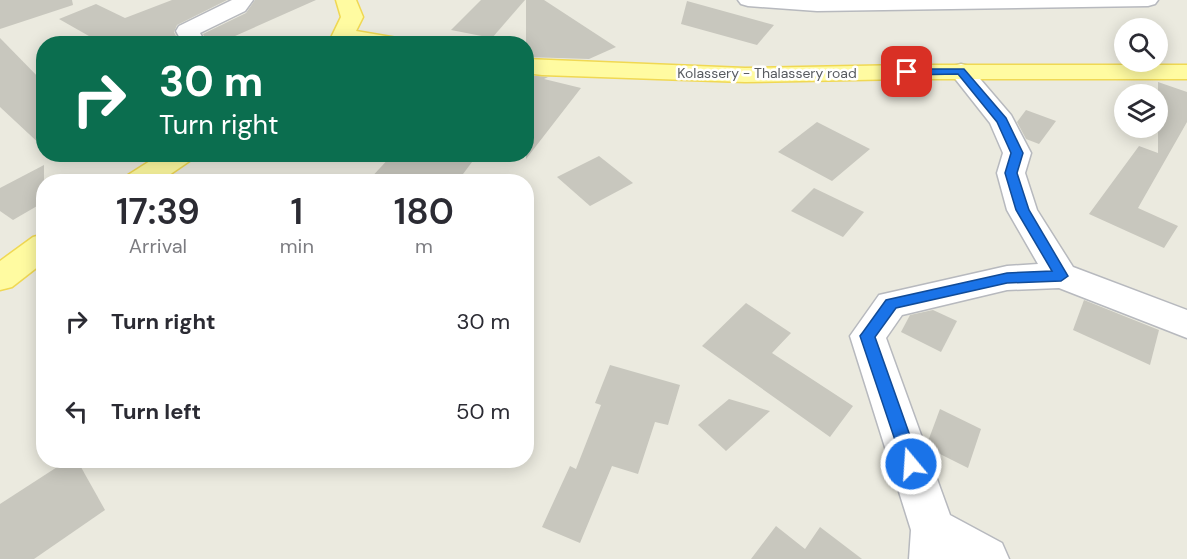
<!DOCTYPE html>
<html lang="en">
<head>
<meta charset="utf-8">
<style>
  :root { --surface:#fff; --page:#f7f7f7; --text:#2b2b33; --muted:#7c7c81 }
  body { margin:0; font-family:"DM Sans",sans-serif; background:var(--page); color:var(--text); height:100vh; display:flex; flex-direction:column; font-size:22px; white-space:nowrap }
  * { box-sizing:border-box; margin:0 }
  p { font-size:20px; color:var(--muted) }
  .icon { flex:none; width:33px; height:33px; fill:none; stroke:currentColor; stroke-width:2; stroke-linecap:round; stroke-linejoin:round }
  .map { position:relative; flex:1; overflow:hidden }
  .details { position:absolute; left:36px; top:174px; width:498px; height:294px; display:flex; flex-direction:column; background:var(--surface); border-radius:24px; box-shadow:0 3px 15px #0003 }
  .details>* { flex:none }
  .guide { position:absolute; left:36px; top:36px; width:498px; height:126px; border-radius:24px; box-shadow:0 3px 15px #0003; background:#0b6e4f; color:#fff; overflow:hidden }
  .buttons { position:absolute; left:1114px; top:18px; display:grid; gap:12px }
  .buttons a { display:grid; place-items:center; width:54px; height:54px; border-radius:50%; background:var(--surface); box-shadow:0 3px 15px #0003; font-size:30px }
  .pin { position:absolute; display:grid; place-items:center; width:51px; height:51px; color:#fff; margin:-26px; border-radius:12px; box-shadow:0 3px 9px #0006 }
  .me { position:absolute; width:66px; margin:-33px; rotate:342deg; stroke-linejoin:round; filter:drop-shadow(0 0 4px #0008) }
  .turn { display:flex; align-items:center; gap:21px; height:126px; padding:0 24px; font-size:27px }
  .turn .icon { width:78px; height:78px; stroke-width:2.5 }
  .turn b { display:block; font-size:42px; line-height:51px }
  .eta { display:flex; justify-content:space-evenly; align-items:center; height:102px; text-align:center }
  .eta b { font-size:36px; font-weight:600; line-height:42px }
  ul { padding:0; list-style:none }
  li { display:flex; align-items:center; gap:18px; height:90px; padding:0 24px }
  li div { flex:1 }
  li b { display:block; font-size:22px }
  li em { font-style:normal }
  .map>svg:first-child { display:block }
</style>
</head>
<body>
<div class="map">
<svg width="1187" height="559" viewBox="0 0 1187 559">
  <rect width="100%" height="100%" fill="#ebeadf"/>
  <g fill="#c8c7be">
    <path d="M0 0H72L73 5 0 29Z"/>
    <path d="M172 0H227L177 25 174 32 180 44H103L59 19 96 4 125 18Z"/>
    <path d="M255 0H316L217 44H208L203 34 246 13Z"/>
    <path d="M481 0H525L492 38 451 30Z"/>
    <path d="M526 0H544L616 47 589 59 526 57Z"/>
    <path d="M687 1 774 25 757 45 681 24Z"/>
    <path d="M0 38 44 83V148L0 107Z"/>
    <path d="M526 75 548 77 544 79 581 88 526 159Z"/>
    <path d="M1158 82 1187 92V122L1138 208 1178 226 1164 248 1089 214 1139 146 1158 153Z"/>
    <path d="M1026 110 1056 121 1039 144 1026 139 1017 122Z"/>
    <path d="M817 122 870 149 832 181 778 152Z"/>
    <path d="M393 154H478L457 182H367Z"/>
    <path d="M599 156 633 183 590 206 557 177Z"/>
    <path d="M44 165V202L13 220 0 211V188Z"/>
    <path d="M814 188 864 212 843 237 791 211Z"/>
    <path d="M1084 300 1159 330 1150 365 1073 330Z"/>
    <path d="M746 303 791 333 772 353 853 406 830 437 702 346Z"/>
    <path d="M933 310 957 321 941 352 901 332 910 315Z"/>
    <path d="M610 365 680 385 668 425 655 422 638 474 612 466 580 543 542 527 570 466 576 469 601 405 595 403Z"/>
    <path d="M729 399 770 411 726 451 698 425Z"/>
    <path d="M940 409 981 429 968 468 928 448 927 444Z"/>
    <path d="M68 460H77L105 510 34 559H0V504Z"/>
    <path d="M776 526 805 549 820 527 862 559H751Z"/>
  </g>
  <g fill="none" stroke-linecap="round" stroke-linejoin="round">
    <defs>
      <g id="minor">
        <path d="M232 0H253L245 11 200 33 206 44H183L176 31 179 26Z"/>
        <path d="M738 0H1158L1155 4 1148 6 817 11 748 6 741 4Z"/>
        <path d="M961 64 969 66 1011 115 1031 153 1025 173 1037 210 1073 267 1187 310V338L1059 288 1007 290 902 315 886 338 950 515 1002 543 1009 559H909L911 530 850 336 879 295 1007 266 1038 264 1007 210 997 173 1003 153 990 123 949 71 953 66Z"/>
      </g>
      <g id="major">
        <path d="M336 0H356L363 17 356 31 403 39 406 44H328L341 17Z"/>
        <path d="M526 59 745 68 907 65H1187V79H907L745 82 542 75 526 73Z"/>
        <path d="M161 154H194L191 160 159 182H124L128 175Z"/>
        <path d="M44 234V262L12 287 0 290V261L33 237Z"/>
      </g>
    </defs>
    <use href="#minor" stroke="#b7b9be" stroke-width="3"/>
    <use href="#major" stroke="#f0d853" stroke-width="3"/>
    <use href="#minor" fill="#fff" fill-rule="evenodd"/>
    <use href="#major" fill="#fffba1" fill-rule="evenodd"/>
  </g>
  <path fill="#1a73e8" stroke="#114b97" stroke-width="1.5" d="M903 69H964L1006 118 1023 153 1017 173 1029 210 1068 276 1061 281 1007 283 896 308 875 337 920 464 917 470 911 472 905 470 903 464 860 336 863 332 886 300 1007 273 1052 271 1016 210 1005 173 1011 153 997 122 958 74 907 75 903 74Z"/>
  <g text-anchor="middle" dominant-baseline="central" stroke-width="5" stroke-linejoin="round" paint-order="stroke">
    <g font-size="14" fill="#585b60" stroke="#fff">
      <text x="767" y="73">Kolassery - Thalassery road</text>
    </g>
  </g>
</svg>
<div class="buttons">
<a><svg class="icon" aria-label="search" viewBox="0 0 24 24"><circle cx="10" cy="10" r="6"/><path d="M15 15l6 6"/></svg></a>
<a><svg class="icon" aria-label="layers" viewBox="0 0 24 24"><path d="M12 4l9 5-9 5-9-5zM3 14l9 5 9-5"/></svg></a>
</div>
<div class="pin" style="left:907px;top:72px;background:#d93025"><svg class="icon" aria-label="arrive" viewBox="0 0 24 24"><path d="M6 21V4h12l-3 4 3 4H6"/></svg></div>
<svg class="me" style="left:911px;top:464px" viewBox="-20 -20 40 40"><circle r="17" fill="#1a73e8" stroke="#fff" stroke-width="3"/><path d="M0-11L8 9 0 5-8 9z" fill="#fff"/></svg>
<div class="guide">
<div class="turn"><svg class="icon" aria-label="right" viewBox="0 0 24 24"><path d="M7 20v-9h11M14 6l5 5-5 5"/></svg><div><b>30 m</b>Turn right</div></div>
</div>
<section class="details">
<div class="eta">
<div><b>17:39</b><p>Arrival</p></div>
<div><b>1</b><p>min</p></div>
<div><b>180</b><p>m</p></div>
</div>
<ul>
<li><svg class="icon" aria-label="right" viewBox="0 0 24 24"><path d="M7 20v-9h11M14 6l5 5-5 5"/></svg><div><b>Turn right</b></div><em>30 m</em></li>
<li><svg class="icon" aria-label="left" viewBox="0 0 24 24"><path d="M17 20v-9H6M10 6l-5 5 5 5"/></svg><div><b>Turn left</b></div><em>50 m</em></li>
</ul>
</section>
</div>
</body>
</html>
